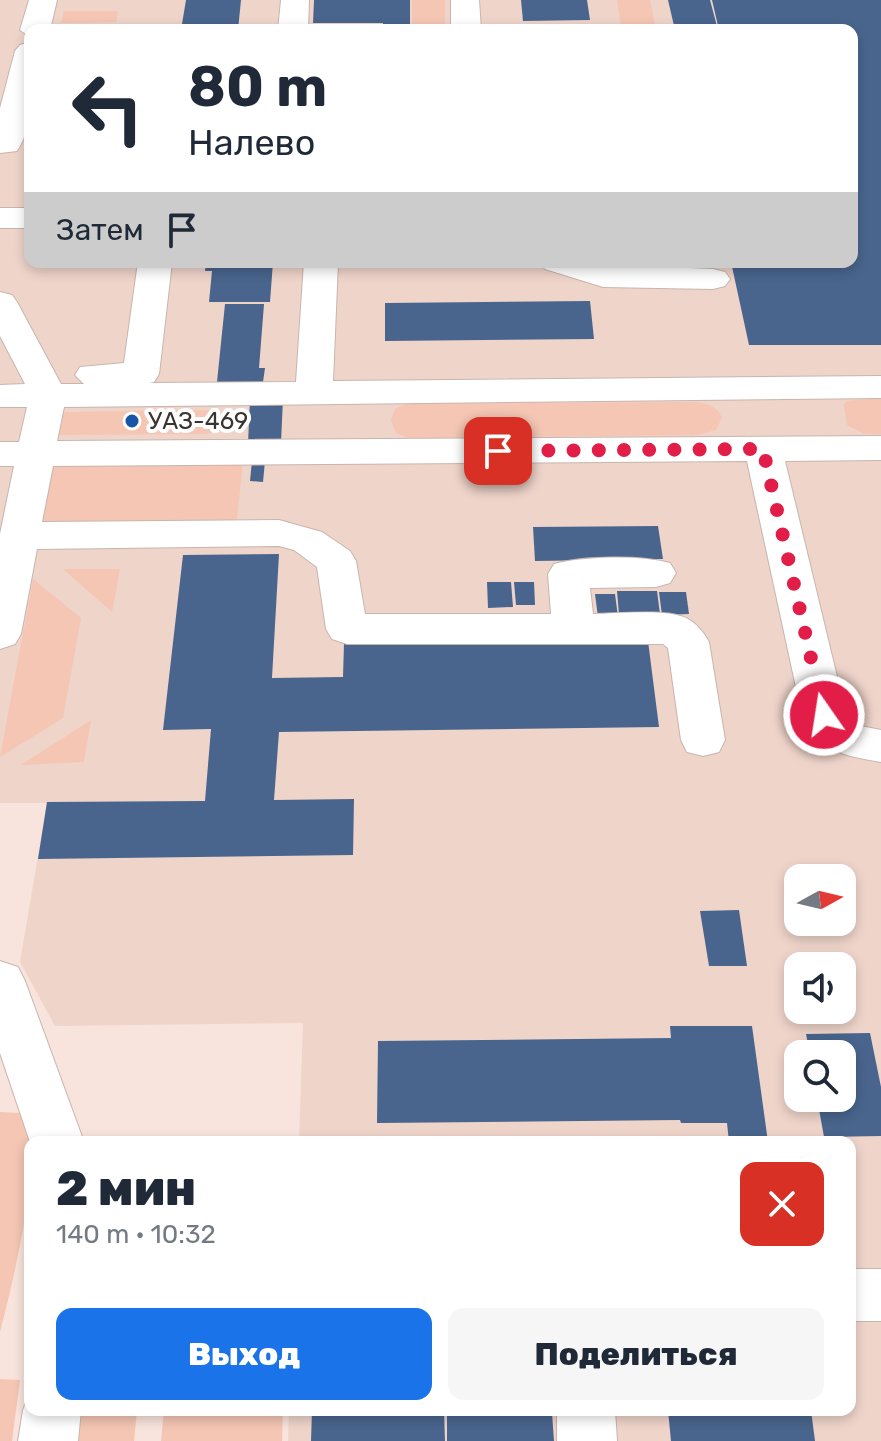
<!DOCTYPE html>
<html lang="ru">
<head>
<meta charset="utf-8">
<style>
  :root { --surface:#fff; --page:#f6f6f7; --text:#1f2937; --muted:#747a83; --accent:#1a73e8 }
  body { margin:0; font-family:Rubik,sans-serif; background:var(--page); color:var(--text); height:100vh; display:flex; flex-direction:column; font-size:30px; white-space:nowrap }
  * { box-sizing:border-box; margin:0 }
  p { font-size:26px; color:var(--muted) }
  .icon { flex:none; width:44px; height:44px; fill:none; stroke:currentColor; stroke-width:2; stroke-linecap:round; stroke-linejoin:round }
  .map { position:relative; flex:1; overflow:hidden }
  .details { position:absolute; left:24px; top:1136px; width:832px; height:280px; display:flex; flex-direction:column; background:var(--surface); border-radius:16px; box-shadow:0 4px 12px #0003 }
  .details>* { flex:none }
  .banner { position:absolute; left:24px; top:24px; width:834px; height:244px; border-radius:16px; box-shadow:0 4px 12px #0003; background:#fff; color:var(--text); overflow:hidden }
  .needle { width:52px; rotate:82deg }
  .tools { position:absolute; left:784px; top:864px; display:grid; gap:16px }
  .tools a { display:grid; place-items:center; width:72px; height:72px; border-radius:16px; background:var(--surface); box-shadow:0 4px 12px #0003; font-size:40px }
  .pin { position:absolute; display:grid; place-items:center; width:68px; height:68px; color:#fff; margin:-34px; border-radius:16px; box-shadow:0 4px 12px #0006 }
  .me { position:absolute; width:88px; margin:-44px; rotate:347deg; stroke-linejoin:round; filter:drop-shadow(0 0 6px #0008) }
  .turn { display:flex; align-items:center; gap:28px; height:168px; padding:0 32px; font-size:36px }
  .turn .icon { width:104px; height:104px; stroke-width:2.5 }
  .turn b { display:block; font-size:56px; line-height:68px }
  .then { display:flex; align-items:center; height:76px; padding:0 32px; background:#0003; gap:16px; font-size:30px }
  .round { display:grid; place-items:center; flex:none; width:84px; height:84px; border-radius:16px; background:var(--page) }
  .overview { display:flex; align-items:center; justify-content:space-between; height:136px; padding:0 32px }
  h1 { font-size:48px; font-weight:800; line-height:60px }
  .primary-button { display:flex; gap:16px; margin-top:auto; padding:16px 32px }
  .primary-button a { flex:1; height:92px; border-radius:16px; background:var(--accent); color:#fff; font-size:32px; font-weight:800; line-height:92px; text-align:center }
  .primary-button a+a { background:var(--page); color:var(--text) }
  .map>svg:first-child { display:block }
</style>
</head>
<body>
<div class="map">
<svg width="881" height="1441" viewBox="0 0 881 1441">
  <rect width="100%" height="100%" fill="#f8e4dc"/>
  <path fill="#efd4ca" fill-rule="evenodd" d="M0 0H881V1441H288L289 1410H850V1142H299L303 1023 55 1026 20 962 47 803H0ZM30 30H852V262H30ZM798 878H842V922H798ZM798 966H842V1010H798ZM798 1054H842V1098H798Z"/>
  <g fill="#f4c6b3">
    <path d="M412 0H445V24L432 30H412Z"/>
    <path d="M617 0H650L655 25 621 26Z"/>
    <path d="M64 11H118L116 22 61 23Z"/>
    <path d="M881 398V434H864L847 425 844 405 846 401Z"/>
    <path d="M691 402C704 402 717 405 722 418L716 430 697 435 408 438 396 433 391 420 395 409 406 404Z"/>
    <path d="M205 410 215 412 221 419 215 432 207 434 57 435 58 413 68 412Z"/>
    <path d="M243 460 237 520 42 522 53 461Z"/>
    <path d="M63 569H120L112 612Z"/>
    <path d="M33 579 81 618 63 718 0 757Z"/>
    <path d="M91 720 84 762 21 765Z"/>
    <path d="M0 1112 20 1113C23 1120 27 1128 29 1136 39 1176 11 1290 0 1332Z"/>
    <path d="M0 1379 20 1380 12 1441H0Z"/>
    <path d="M76 1410H137L134 1441H72Z"/>
    <path d="M164 1410H283L282 1441H161Z"/>
  </g>
  <g fill="#49658d">
    <path d="M186 0H241L238 30H181Z"/>
    <path d="M314 0H410V30H383V23H313Z"/>
    <path d="M521 0H587L590 20 523 21Z"/>
    <path d="M668 0H710L718 30H675Z"/>
    <path d="M712 0H881V345H749L731 262H852V30H719Z"/>
    <path d="M206 262H273L270 302H209L212 271H205Z"/>
    <path d="M590 301 594 339 385 341V303Z"/>
    <path d="M225 304H264L259 368H265L263 382H217Z"/>
    <path d="M283 398 281 443 248 444 250 399Z"/>
    <path d="M252 461H265L263 482 250 481Z"/>
    <path d="M658 526 663 559 535 561 533 527Z"/>
    <path d="M279 554 272 678 343 677 344 644 648 641 659 727 279 732 274 800 354 799 353 855 38 859 47 802 205 801 211 729 163 730 183 555Z"/>
    <path d="M487 582H511L513 607 488 608Z"/>
    <path d="M514 582H534L535 605H516Z"/>
    <path d="M617 591H657L660 614H619Z"/>
    <path d="M659 592H686L689 614 662 615Z"/>
    <path d="M595 594H615L618 617H598Z"/>
    <path d="M739 910 747 966H709L700 911Z"/>
    <path d="M670 1026H752L768 1142H729L727 1123H681L680 1120 377 1123 378 1041 671 1038Z"/>
    <path d="M870 1033 881 1087V1136L824 1137 817 1098H842V1054H810L806 1034Z"/>
    <path d="M312 1410H444L445 1441H311Z"/>
    <path d="M668 1410H811L815 1441H671Z"/>
    <path d="M552 1413 554 1441H447V1415Z"/>
  </g>
  <g fill="none" stroke-linecap="round" stroke-linejoin="round">
    <defs>
      <g id="minor">
        <path d="M29 0H57L50 30H30V37L20 30Z"/>
        <path d="M281 0H309L308 30H278Z"/>
        <path d="M451 0H479L481 30H451Z"/>
        <path d="M30 42C30 76 37 122 17 151L0 153V108L15 51 20 45Z"/>
        <rect x="0" y="208" width="30" height="20"/>
        <path d="M138 262H172L159 374 154 382 149 383 296 382 304 262H338L333 381 881 376V398L64 407 57 441 881 436V460L785 461 846 714 861 726 881 730V762C841 755 822 752 802 715L747 461 53 466 42 522 279 520 322 532 350 551 356 561 365 614H551L548 574 554 564C583 556 641 555 670 563L676 573 670 583 656 587 590 588 593 614C616 614 668 608 688 619 697 624 704 633 709 642L725 740 719 752 703 756 687 752 681 740 668 648 663 644H347L332 639 326 629 317 567 294 550 279 546 37 549 21 634 15 644 0 649V534L14 466H0V442H19L27 407H0V385L25 384 0 336V292L12 295 17 302 61 384H84L75 375 80 367 124 363Z"/>
        <path d="M540 262 713 269 725 272 730 279 725 286 713 289 603 287 545 269Z"/>
        <path d="M0 961 18 967 25 981 84 1142H30L0 1053Z"/>
        <rect x="850" y="1269" width="31" height="52"/>
        <path d="M30 1392V1410H81L78 1441H18L23 1410Z"/>
        <path d="M557 1410H615L617 1441H557Z"/>
      </g>
    </defs>
    <use href="#minor" stroke="#c8b5ad" stroke-width="2"/>
    <use href="#minor" fill="#fff" fill-rule="evenodd"/>
  </g>
  <g fill="none" stroke-linecap="round" stroke-linejoin="round">
    <path stroke="#e11d48" stroke-width="14" stroke-dasharray="0 25.2" d="M498 451 763 449 824 715"/>
  </g>
  <circle fill="#1855a6" stroke="#fff" stroke-width="3" cx="132" cy="421" r="8"/>
  <g text-anchor="middle" dominant-baseline="central" stroke-width="8" stroke-linejoin="round" paint-order="stroke">
    <g font-size="24" fill="#3b3330" stroke="#fff" text-anchor="start">
      <text x="148" y="421">УАЗ-469</text>
    </g>
  </g>
</svg>
<div class="tools">
<a><svg class="needle" viewBox="-14 -14 28 28"><path d="M0-13l5 13h-10z" fill="#e53935"/><path d="M0 13l5-13h-10z" fill="#747a83"/></svg></a>
<a><svg class="icon" aria-label="sound" viewBox="0 0 24 24"><path d="M4 9h4l5-4v14l-5-4H4zM17 9q2 3 0 6"/></svg></a>
<a><svg class="icon" aria-label="search" viewBox="0 0 24 24"><circle cx="10" cy="10" r="6"/><path d="M15 15l6 6"/></svg></a>
</div>
<div class="pin" style="left:498px;top:451px;background:#d93025"><svg class="icon" aria-label="arrive" viewBox="0 0 24 24"><path d="M6 21V4h12l-3 4 3 4H6"/></svg></div>
<svg class="me" style="left:824px;top:715px" viewBox="-20 -20 40 40"><circle r="17" fill="#e11d48" stroke="#fff" stroke-width="3"/><path d="M0-11L8 9 0 5-8 9z" fill="#fff"/></svg>
<div class="banner">
<div class="turn"><svg class="icon" aria-label="left" viewBox="0 0 24 24"><path d="M17 20v-9H6M10 6l-5 5 5 5"/></svg><div><b>80 m</b>Налево</div></div>
<div class="then">Затем<svg class="icon" aria-label="arrive" viewBox="0 0 24 24"><path d="M6 21V4h12l-3 4 3 4H6"/></svg></div>
</div>
<section class="details">
<div class="overview"><div><h1>2 мин</h1><p>140 m · 10:32</p></div><a class="round" style="background:#d93025;color:#fff"><svg class="icon" aria-label="close" viewBox="0 0 24 24"><path d="M6 6l12 12M18 6L6 18"/></svg></a></div>
<div class="primary-button"><a>Выход</a><a>Поделиться</a></div>
</section>
</div>
</body>
</html>
